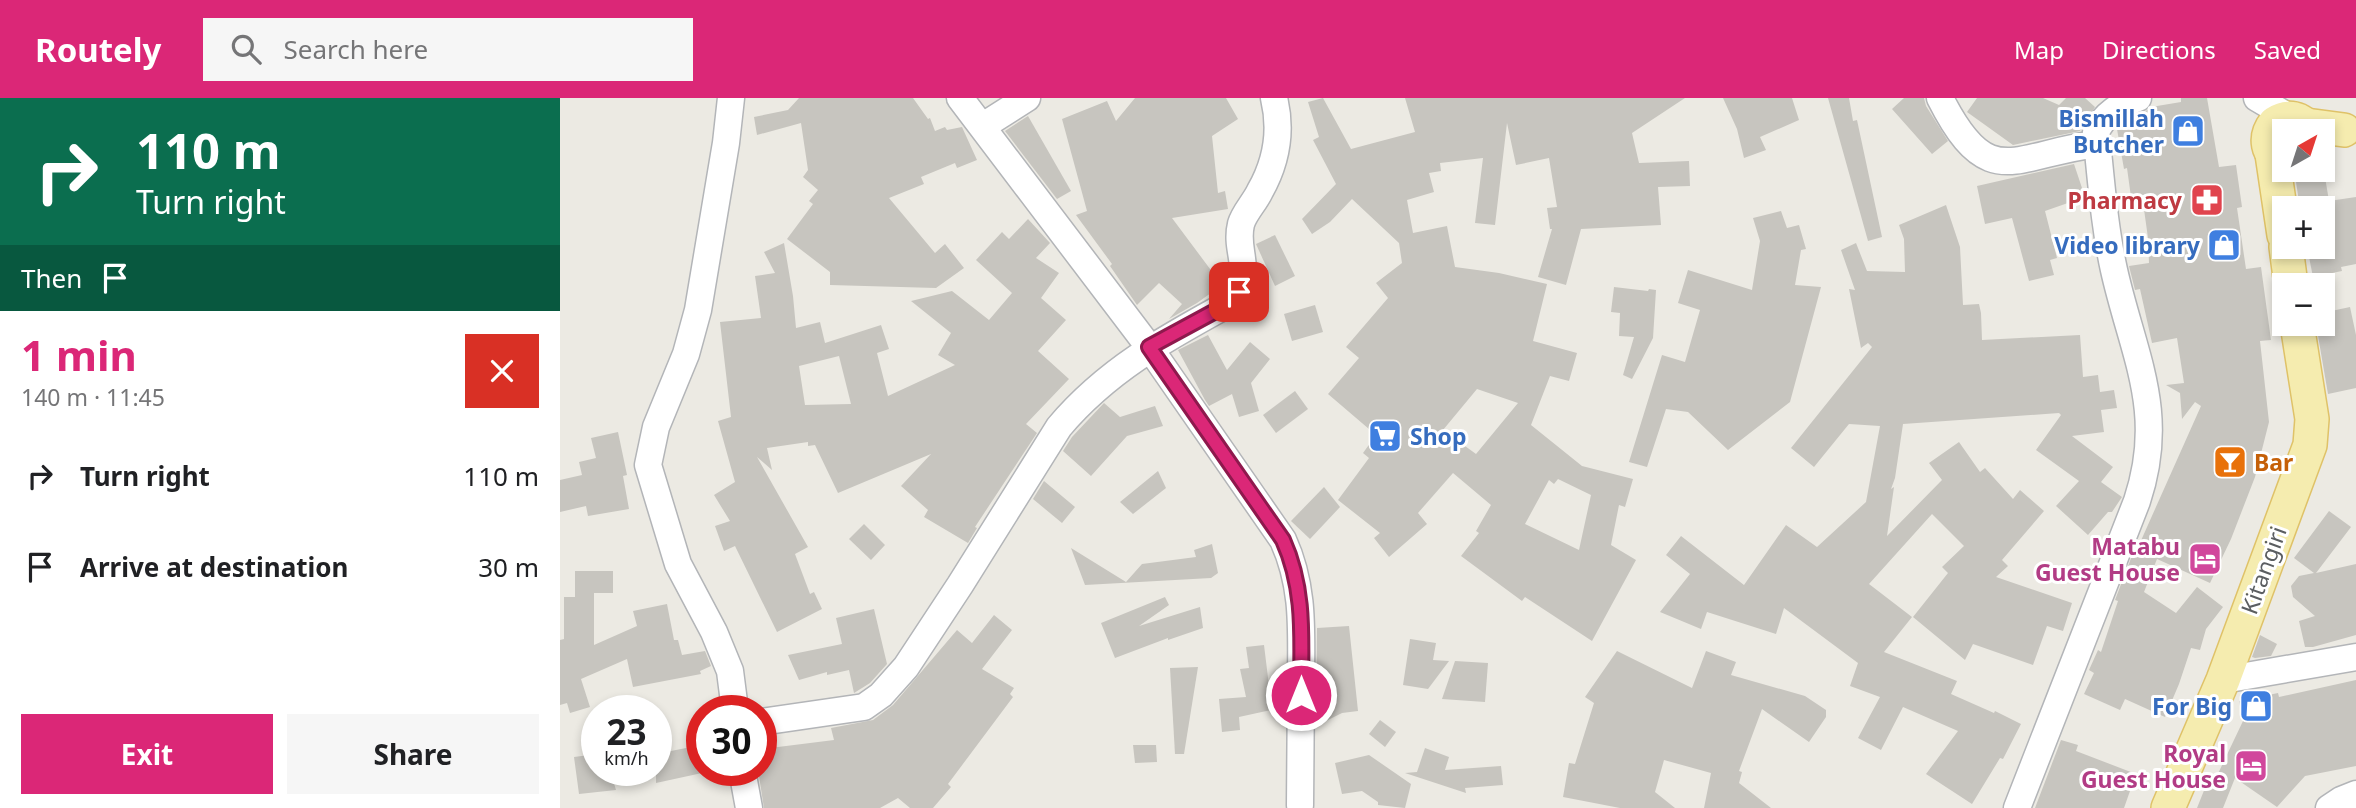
<!DOCTYPE html>
<html lang="en">
<head>
<meta charset="utf-8">
<style>
  :root { --surface:#fff; --page:#f6f6f6; --text:#202124; --muted:#757577; --accent:#db2777 }
  body { margin:0; font-family:"Noto Sans",sans-serif; background:var(--page); color:var(--text); height:100vh; display:flex; flex-direction:column; font-size:26px; white-space:nowrap }
  * { box-sizing:border-box; margin:0 }
  p { font-size:23px; color:var(--muted) }
  .icon { flex:none; width:38px; height:38px; fill:none; stroke:currentColor; stroke-width:2; stroke-linecap:round; stroke-linejoin:round }
  .map { position:relative; flex:1; overflow:hidden }
  .sheet { display:flex; flex-direction:column; background:var(--surface); width:560px }
  .sheet>* { flex:none }
  .top-card { background:#0b6e4f; color:#fff; overflow:hidden }
  .needle { width:46px; rotate:39deg }
  .controls { position:absolute; left:1712px; top:21px; display:grid; gap:14px }
  .controls a { display:grid; place-items:center; width:63px; height:63px; border-radius:0px; background:var(--surface); box-shadow:0 4px 10px #0003; font-size:35px }
  .speed { position:absolute; left:21px; top:597px; display:flex; gap:14px; font-size:35px; font-weight:700; text-align:center }
  .speed>* { display:grid; place-content:center; width:91px; height:91px; border-radius:50%; background:var(--surface); box-shadow:0 4px 10px #0003; line-height:1 }
  .speed small { font-size:18px; font-weight:400 }
  .speed .limit { border:10px solid #d22; background:#fff; color:#111 }
  .pin { position:absolute; display:grid; place-items:center; width:60px; height:60px; color:#fff; margin:-30px; border-radius:14px; box-shadow:0 4px 10px #0006 }
  .me { position:absolute; width:77px; margin:-38px; rotate:0deg; stroke-linejoin:round; filter:drop-shadow(0 0 5px #0008) }
  .turn { display:flex; align-items:center; gap:24px; height:147px; padding:0 21px; font-size:32px }
  .turn .icon { width:91px; height:91px; stroke-width:2.5 }
  .turn b { display:block; font-size:49px; line-height:60px }
  .then { display:flex; align-items:center; height:66px; padding:0 21px; background:#0003; gap:14px; font-size:26px }
  .round { display:grid; place-items:center; flex:none; width:74px; height:74px; border-radius:0px; background:var(--page) }
  .overview { display:flex; align-items:center; justify-content:space-between; height:119px; padding:0 21px }
  h1 { font-size:42px; font-weight:700; line-height:52px; color:var(--accent) }
  .button { display:flex; gap:14px; margin-top:auto; padding:14px 21px }
  .button a { flex:1; height:80px; border-radius:0px; background:var(--accent); color:#fff; font-size:28px; font-weight:700; line-height:80px; text-align:center }
  .button a+a { background:var(--page); color:var(--text) }
  ul { padding:0; list-style:none }
  li { display:flex; align-items:center; gap:21px; height:91px; padding:0 21px }
  li div { flex:1 }
  li b { display:block; font-size:26px }
  li em { font-style:normal }
  header { display:flex; align-items:center; gap:42px; box-sizing:border-box; height:98px; padding:0 35px; background:var(--accent); color:#fff }
  header strong { font-size:33px }
  nav { display:flex; gap:38px; margin-inline-start:auto; font-size:24px }
  .search { width:490px; height:63px; background:var(--page); display:flex; align-items:center; gap:18px; box-sizing:border-box; padding:0 24px; border-radius:0px; color:var(--muted); font-size:26px }
  main { display:flex; flex:1; min-height:0 }
  .map>svg:first-child { display:block }
</style>
</head>
<body>
<header>
<strong>Routely</strong>
<div class="search"><svg class="icon" aria-label="search" viewBox="0 0 24 24"><circle cx="10" cy="10" r="6"/><path d="M15 15l6 6"/></svg>Search here</div>
<nav><a>Map</a><a>Directions</a><a>Saved</a></nav>
</header>
<main>
<section class="sheet">
<div class="top-card">
<div class="turn"><svg class="icon" aria-label="right" viewBox="0 0 24 24"><path d="M7 20v-9h11M14 6l5 5-5 5"/></svg><div><b>110 m</b>Turn right</div></div>
<div class="then">Then<svg class="icon" aria-label="arrive" viewBox="0 0 24 24"><path d="M6 21V4h12l-3 4 3 4H6"/></svg></div>
</div>
<div class="overview"><div><h1>1 min</h1><p>140 m · 11:45</p></div><a class="round" style="background:#d93025;color:#fff"><svg class="icon" aria-label="close" viewBox="0 0 24 24"><path d="M6 6l12 12M18 6L6 18"/></svg></a></div>
<ul>
<li><svg class="icon" aria-label="right" viewBox="0 0 24 24"><path d="M7 20v-9h11M14 6l5 5-5 5"/></svg><div><b>Turn right</b></div><em>110 m</em></li>
<li><svg class="icon" aria-label="arrive" viewBox="0 0 24 24"><path d="M6 21V4h12l-3 4 3 4H6"/></svg><div><b>Arrive at destination</b></div><em>30 m</em></li>
</ul>
<div class="button"><a>Exit</a><a>Share</a></div>
</section>
<div class="map">
<svg width="1796" height="710" viewBox="0 0 1796 710">
  <rect width="100%" height="100%" fill="#eceae3"/>
  <g fill="#c7c5bf" fill-rule="evenodd">
    <path d="M239 0H353L368 21 370 20 375 33 385 29 387 32 402 29 417 62 397 70 395 65 361 79 364 86 329 100 375 155 385 146 404 170 376 190 270 187V174L227 141 253 106 249 103 258 92 243 79 248 72 241 25 197 37 194 19 228 12Z"/>
    <path d="M575 0H666L678 21 652 38 658 95 665 93 668 111 612 120 662 187 637 205 609 221 622 206 599 185 577 207 550 168 552 166 516 117 527 113 502 21 547 3 556 23Z"/>
    <path d="M763 0 791 51 855 34 845 0H1125L1072 35 1079 65 1129 63 1130 88 1098 89 1101 127 1021 131 1006 187 978 179 992 131H990L987 110 997 109 989 60 956 67 947 25 935 127 915 125 923 60 880 65 881 73 869 75 874 94 847 102 853 135 887 128 895 169 939 175 987 186 973 243 1017 255 1009 283 990 278 971 327 1022 368 1073 381 1065 409 1059 407 1051 447 1076 462 1032 543 965 499 962 503 901 458 919 435 916 433 931 407 893 375 858 415 867 426 829 459 814 440 820 435 778 402 809 360 803 355 816 337 768 296 799 260 786 249 828 200 816 185 842 165 839 145 792 101 770 124 752 136 742 121 776 86 753 42 759 39 748 4ZM917 291 958 305 916 356 883 332ZM998 381 1031 397 1019 452 965 426 989 382 994 386Z"/>
    <path d="M1163 0H1232L1239 22 1200 39 1206 52 1184 60 1177 31Z"/>
    <path d="M1268 0H1289L1293 23 1297 22 1322 139 1308 143Z"/>
    <path d="M1344 0H1364L1366 8 1388 43 1372 56 1332 11Z"/>
    <path d="M1417 0H1483L1499 7 1506 0H1525L1535 9 1520 33 1453 47 1407 14Z"/>
    <path d="M1621 0H1647L1659 69 1676 67 1682 109 1677 110 1686 171 1701 169 1707 213 1711 242 1700 243 1709 324 1695 379 1671 441 1650 485 1597 461 1584 494 1616 515 1637 489 1663 509 1646 531 1640 552 1631 550 1619 586 1605 619 1565 601 1560 612 1524 596 1534 575 1529 572 1538 552 1541 554 1558 503 1555 502 1573 455 1575 456 1641 308 1635 304 1622 321 1620 295 1606 287 1624 285 1617 240 1592 245 1580 191 1575 192 1569 168 1589 165 1588 140 1582 97 1571 99 1567 70 1564 71 1557 31 1572 20 1582 18V16L1591 9 1621 4Z"/>
    <path d="M468 18 511 93 497 101 445 33Z"/>
    <path d="M1514 66 1525 99 1485 113 1497 160 1490 162 1494 177 1469 183 1452 120 1425 126 1417 88Z"/>
    <path d="M1765 79 1769 103 1796 99V166L1781 169 1782 173 1753 179 1747 149H1762V110H1740L1736 84Z"/>
    <path d="M1386 107 1400 149 1403 207 1419 206 1421 215 1422 242 1520 237 1523 279 1538 277 1540 294 1554 292 1557 310 1541 312 1544 334 1512 338 1553 369 1541 384 1562 399 1552 414H1548L1528 437 1496 408 1519 383 1476 352 1501 317 1499 315 1343 326 1335 380 1331 391 1334 389 1327 438 1382 382 1369 365 1399 344 1420 374 1425 370 1453 401 1460 392 1484 413 1442 462 1448 468 1436 479 1512 505 1503 533 1487 528 1473 567 1413 546 1405 562 1353 519 1388 475 1382 469 1404 448 1372 416 1309 486 1352 519 1324 554 1397 583 1391 596 1434 615 1435 613 1461 626 1443 661 1440 660 1412 706 1366 676 1398 633 1343 609 1321 652 1298 640 1320 599 1290 588 1298 565 1224 510 1216 536 1147 514 1141 531 1100 514 1130 476 1106 457 1121 438 1184 487 1226 427 1257 449 1306 404 1320 328 1289 326 1254 369 1231 350 1312 249 1308 245 1301 250 1289 191 1295 192 1281 152 1296 145 1307 173 1345 174 1344 141 1339 127Z"/>
    <path d="M1221 113 1227 130 1239 127 1246 151 1241 152 1235 187 1261 189 1230 304 1168 352 1128 314 1106 311 1087 369 1069 364 1102 257 1125 264 1140 212 1118 205 1128 172 1192 192 1200 143 1193 120Z"/>
    <path d="M468 121 490 145 476 160 499 175 481 200 506 222 478 253 509 281 466 326 477 335 415 429 417 430 408 445 364 419 368 412 341 388 371 356 278 395 255 347 248 348V344L207 350 212 372 197 359 248 449 235 456 250 496 254 494 262 511 217 534 175 448 164 453 155 428 170 423 154 397 175 384 158 323 171 319 160 224 201 220 195 178 215 175 204 154 224 145 233 198 236 230 260 224 265 245 321 227 329 251 317 255 328 298 395 267 378 257 391 235 351 203 392 193 429 222 452 195 416 162 442 134 449 141ZM279 258 291 306 245 307 239 268Z"/>
    <path d="M715 137 735 178 715 188 696 146Z"/>
    <path d="M1054 189 1088 193 1089 191 1096 192 1093 240 1072 281 1063 277 1074 239 1059 238 1060 215 1051 214Z"/>
    <path d="M755 207 763 234 732 243 724 216Z"/>
    <path d="M1790 209 1796 237V290L1768 296 1756 226H1762V215Z"/>
    <path d="M648 237 667 272 690 244 710 261 691 285 699 313 679 319 672 296 649 308 645 302 618 252Z"/>
    <path d="M735 293 748 311 716 335 703 317Z"/>
    <path d="M544 305 560 319 595 308 603 328 567 338 531 378 503 353 512 339Z"/>
    <path d="M58 334 67 377 63 378 69 411 28 418 26 408 0 414V382L22 377 19 364 36 360 31 340Z"/>
    <path d="M598 373 606 390 573 416 560 404Z"/>
    <path d="M484 383 515 409 502 425 473 401Z"/>
    <path d="M764 389 780 409 750 441 731 423Z"/>
    <path d="M1769 413 1791 429 1756 475 1796 466V537L1753 549H1745L1739 523 1755 518 1733 499 1731 488 1739 478 1754 475 1734 460Z"/>
    <path d="M304 426 325 447 311 462 289 441Z"/>
    <path d="M652 446 658 475 651 480 525 487 511 450 566 484 582 466 636 459 634 452Z"/>
    <path d="M15 473H53V495H34V547L77 528 73 513 107 506 114 542H118L122 557 145 553 151 568 140 573 141 576 73 589 67 561 21 581 30 609 10 615 7 605 0 607V542L4 541V499H15Z"/>
    <path d="M605 499 609 507 579 528 640 509 643 530 608 542V540L555 560 541 525Z"/>
    <path d="M314 511 327 566 310 585 294 595 289 572 267 577V574L239 582 228 557 282 546 276 520Z"/>
    <path d="M434 517 452 532 422 571 454 590 450 596 453 599 388 686 391 689 373 710H350L338 700 320 710H204L198 672H201V651L274 642 271 630 313 622 333 607 397 532 412 545Z"/>
    <path d="M789 528 798 613 782 615 756 628 757 530Z"/>
    <path d="M1700 537 1717 546 1711 558 1695 560 1692 559Z"/>
    <path d="M850 541 876 545 873 562 889 563 868 591 843 587Z"/>
    <path d="M704 547 710 596 725 595V609L679 619 680 632 662 634 659 601 686 599 680 571 689 570 686 549Z"/>
    <path d="M1057 553 1132 590 1146 553 1176 564 1171 577 1245 598 1266 612V619L1249 644 1202 611 1179 673 1182 674 1179 685 1211 710H1144L1151 675 1104 662 1095 694 1115 710H1060L1003 699 1009 665 1015 666 1034 605 1025 599Z"/>
    <path d="M895 563 928 565 925 604 882 601Z"/>
    <path d="M638 569 624 656H615L610 570Z"/>
    <path d="M1796 582V668L1745 678 1717 709 1675 680 1663 710H1637L1649 680 1655 682 1683 623 1679 603 1718 595 1719 599Z"/>
    <path d="M820 622 836 634 825 649 809 636Z"/>
    <path d="M1501 642 1518 647 1516 653 1576 676 1564 710H1475Z"/>
    <path d="M573 647H596L597 664 575 665Z"/>
    <path d="M136 648 142 675 96 685V656Z"/>
    <path d="M865 650 889 659 885 672 941 668 943 687 905 690 906 695 845 675 857 674Z"/>
    <path d="M37 656V672H50L56 692 19 696 14 659Z"/>
    <path d="M809 657 851 686 845 710 818 707V704L802 693 782 696 775 665Z"/>
  </g>
  <g fill="none" stroke-linecap="round" stroke-linejoin="round">
    <defs>
      <g id="minor">
        <path d="M171 0 166 45 138 212 126 256 96 329 88 367 118 466 154 534 170 573 175 612"/>
        <path d="M400 0 589 249 723 442C745 490 741 535 741 587 741 627 740 667 740 707"/>
        <path d="M1380 0C1429 97 1454 56 1537 46"/>
        <path d="M1697 0 1731 20"/>
        <path d="M423 28 467 0"/>
        <path d="M1663 582 1796 559"/>
        <path d="M201 624 304 609 321 597 346 569 400 487 499 329C548 271 608 239 672 204 695 171 674 155 681 126 684 115 695 104 700 93 717 63 722 33 714 0"/>
        <path d="M182 672 189 710"/>
        <path d="M1457 710 1577 403C1607 313 1573 257 1554 172 1544 127 1541 80 1536 34 1544 16 1560 7 1578 0"/>
        <path d="M1769 710 1781 702 1796 696"/>
      </g>
      <g id="major">
        <path d="M1746 27 1784 32"/>
        <path d="M1712 56 1724 137"/>
        <path d="M1724 63C1706 57 1704 39 1715 25 1728 17 1741 19 1750 33"/>
        <path d="M1726 149 1731 187"/>
        <path d="M1608 710 1663 582 1750 347 1752 321 1737 226"/>
      </g>
    </defs>
    <use href="#minor" stroke="#b3b5b8" stroke-width="29"/>
    <use href="#major" stroke="#dfc268" stroke-width="36"/>
    <use href="#minor" stroke="#fff" stroke-width="26"/>
    <use href="#major" stroke="#f5ecaf" stroke-width="33"/>
  </g>
  <g fill="none" stroke-linecap="round" stroke-linejoin="round">
    <defs>
      <path id="route" d="M679 194 672 204 589 249 723 442C746 493 741 543 741 597"/>
    </defs>
    <use href="#route" stroke="#8e194d" stroke-width="18"/>
    <use href="#route" stroke="#db2777" stroke-width="12"/>
  </g>
  <defs>
    <symbol id="shop-square" viewBox="-11 -11 22 22"><rect x="-9" y="-9" width="18" height="18" rx="4" fill="#3f7fe0" stroke="#fff"/><path d="M-5-2.5h2.3a2.7 3.5 0 0 1 5.4 0H5L5.5 6h-11ZM-1.5-2.5h3a1.5 2.3 0 0 0-3 0Z" fill="#fff"/></symbol>
    <symbol id="pharmacy-square" viewBox="-11 -11 22 22"><rect x="-9" y="-9" width="18" height="18" rx="4" fill="#e0444e" stroke="#fff"/><path d="M-2-6h4v4h4v4h-4v4h-4v-4h-4v-4h4Z" fill="#fff"/></symbol>
    <symbol id="supermarket-square" viewBox="-11 -11 22 22"><rect x="-9" y="-9" width="18" height="18" rx="4" fill="#3f7fe0" stroke="#fff"/><path d="M-6-5.5h2.5l.6 2H6L4.5 2H-2.5L-4.4-4H-6ZM-1.5 3.2a1.3 1.3 0 1 0 .1 0ZM3 3.2a1.3 1.3 0 1 0 .1 0Z" fill="#fff"/></symbol>
    <symbol id="bar-square" viewBox="-11 -11 22 22"><rect x="-9" y="-9" width="18" height="18" rx="4" fill="#e8710a" stroke="#fff"/><path d="M-6-5H6L.8 .8V4.5H3.5V6h-7V4.5H-.8V.8Z" fill="#fff"/></symbol>
    <symbol id="hotel-square" viewBox="-11 -11 22 22"><rect x="-9" y="-9" width="18" height="18" rx="4" fill="#d1479c" stroke="#fff"/><path d="M-6-4.5h1.5V1H6V5H4.5V3h-9V5H-6ZM-4 0a1.8 1.8 0 1 1 3.6 0ZM.5 0V-2.5h3Q6-2.5 6 0Z" fill="#fff"/></symbol>
  </defs>
  <g fill-rule="evenodd">
    <use href="#shop-square" x="1609" y="14" width="38" height="38"/>
    <use href="#pharmacy-square" x="1628" y="83" width="38" height="38"/>
    <use href="#shop-square" x="1645" y="128" width="38" height="38"/>
    <use href="#supermarket-square" x="806" y="319" width="38" height="38"/>
    <use href="#bar-square" x="1651" y="345" width="38" height="38"/>
    <use href="#hotel-square" x="1626" y="442" width="38" height="38"/>
    <use href="#shop-square" x="1677" y="589" width="38" height="38"/>
    <use href="#hotel-square" x="1672" y="649" width="38" height="38"/>
  </g>
  <g text-anchor="middle" dominant-baseline="central" stroke-width="6" stroke-linejoin="round" paint-order="stroke">
    <g font-size="23" font-weight="bold" fill="#366cbe" stroke="#fff" text-anchor="end">
      <text x="1604" y="20">Bismillah<tspan x="1604" dy="26">Butcher</tspan></text>
      <text x="1640" y="147">Video library</text>
      <text x="850" y="338" text-anchor="start">Shop</text>
      <text x="1672" y="608">For Big</text>
    </g>
    <g font-size="23" font-weight="bold" fill="#be3a42" stroke="#fff" text-anchor="end">
      <text x="1622" y="102">Pharmacy</text>
    </g>
    <g font-size="23" font-weight="bold" fill="#c56008" stroke="#fff" text-anchor="start">
      <text x="1694" y="364">Bar</text>
    </g>
    <g font-size="23" font-weight="bold" fill="#b23c85" stroke="#fff" text-anchor="end">
      <text x="1620" y="448">Matabu<tspan x="1620" dy="26">Guest House</tspan></text>
      <text x="1666" y="655">Royal<tspan x="1666" dy="26">Guest House</tspan></text>
    </g>
    <g font-size="23" fill="#5b5e61" stroke="#fff">
      <text transform="translate(1703 472) rotate(-70)">Kitangiri</text>
    </g>
  </g>
</svg>
<div class="controls">
<a><svg class="needle" viewBox="-14 -14 28 28"><path d="M0-13l5 13h-10z" fill="#e53935"/><path d="M0 13l5-13h-10z" fill="#757577"/></svg></a>
<a>+</a>
<a>−</a>
</div>
<div class="speed"><div>23<small>km/h</small></div><div class="limit">30</div></div>
<div class="pin" style="left:679px;top:194px;background:#d93025"><svg class="icon" aria-label="arrive" viewBox="0 0 24 24"><path d="M6 21V4h12l-3 4 3 4H6"/></svg></div>
<svg class="me" style="left:741px;top:597px" viewBox="-20 -20 40 40"><circle r="17" fill="#db2777" stroke="#fff" stroke-width="3"/><path d="M0-11L8 9 0 5-8 9z" fill="#fff"/></svg>
</div>
</main>
</body>
</html>
